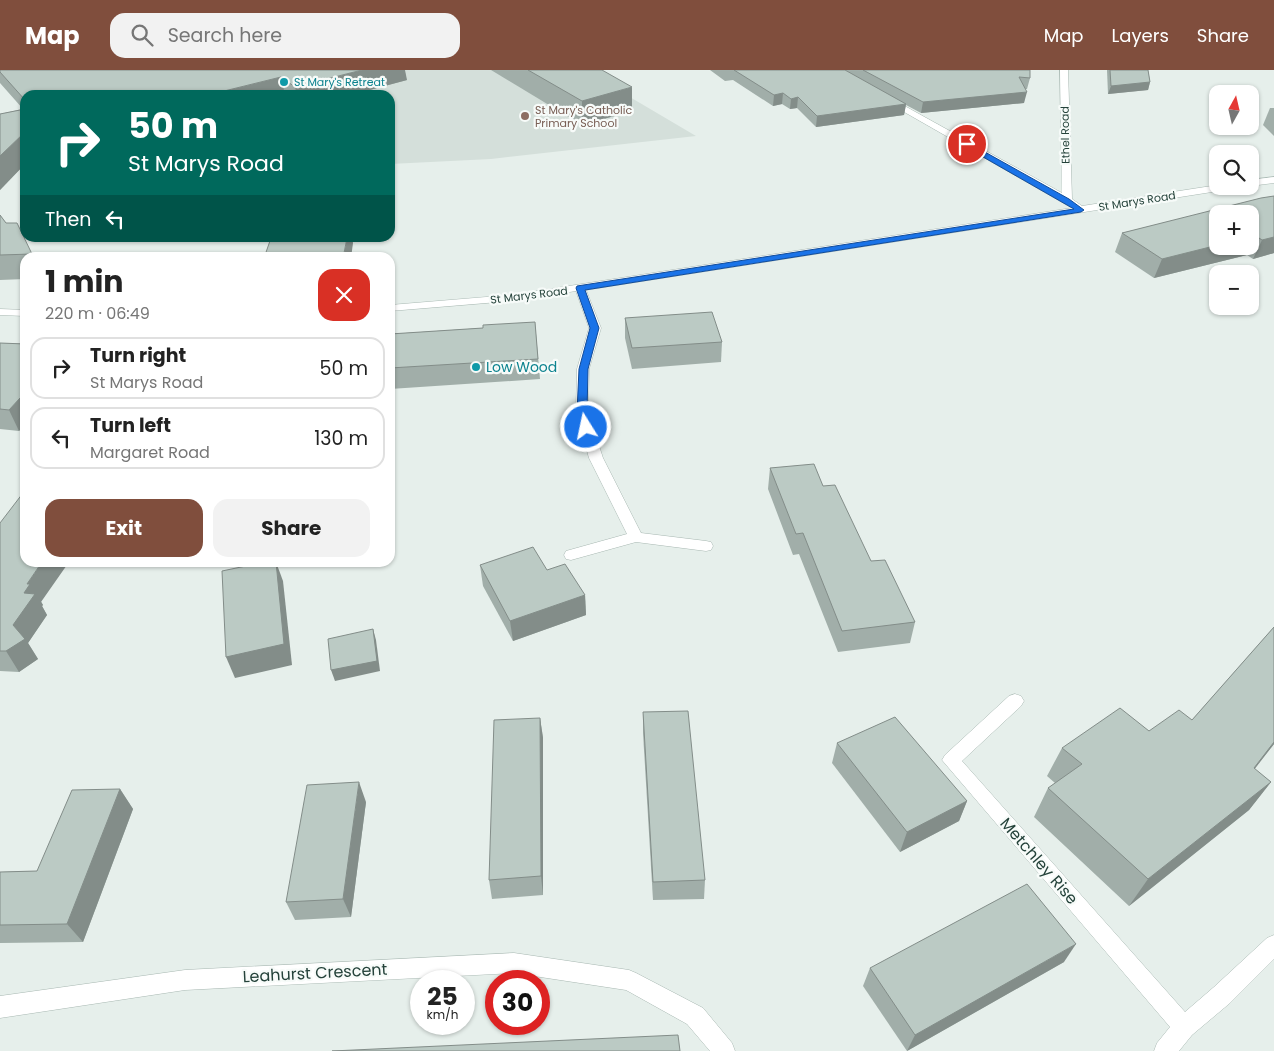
<!DOCTYPE html>
<html lang="en">
<head>
<meta charset="utf-8">
<style>
  :root { --surface:#fff; --page:#f2f2f2; --text:#222; --muted:#767676; --line:#e0e0e0; --accent:#804e3d }
  body { margin:0; font-family:Poppins,sans-serif; background:var(--page); color:var(--text); height:100vh; display:flex; flex-direction:column; font-size:19px; white-space:nowrap }
  * { box-sizing:border-box; margin:0 }
  p { font-size:16px; color:var(--muted) }
  .icon { flex:none; width:28px; height:28px; fill:none; stroke:currentColor; stroke-width:2; stroke-linecap:round; stroke-linejoin:round }
  .map { position:relative; flex:1; overflow:hidden }
  .details { position:absolute; left:20px; top:182px; width:375px; height:315px; display:flex; flex-direction:column; background:var(--surface); border-radius:15px; box-shadow:0 1px 4px #0004 }
  .details>* { flex:none }
  .banner { position:absolute; left:20px; top:20px; width:375px; height:152px; border-radius:15px; box-shadow:0 1px 4px #0004; background:#00695c; color:#fff; overflow:hidden }
  .needle { width:32px; rotate:8deg }
  .controls { position:absolute; left:1209px; top:15px; display:grid; gap:10px }
  .controls a { display:grid; place-items:center; width:50px; height:50px; border-radius:10px; background:var(--surface); box-shadow:0 1px 4px #0004; font-size:25px }
  .speed { position:absolute; left:410px; top:900px; display:flex; gap:10px; font-size:25px; font-weight:700; text-align:center }
  .speed>* { display:grid; place-content:center; width:65px; height:65px; border-radius:50%; background:var(--surface); box-shadow:0 1px 4px #0004; line-height:1 }
  .speed small { font-size:12px; font-weight:400 }
  .speed .limit { border:8px solid #d22; background:#fff; color:#111 }
  .pin { position:absolute; display:grid; place-items:center; width:42px; height:42px; color:#fff; margin:-21px; border:2px solid #fff; border-radius:50%; box-shadow:0 1px 5px #0007 }
  .me { position:absolute; width:55px; margin:-28px; rotate:350deg; stroke-linejoin:round; filter:drop-shadow(0 0 4px #0008) }
  .turn { display:flex; align-items:center; gap:18px; height:105px; padding:0 25px; font-size:22px }
  .turn .icon { width:65px; height:65px; stroke-width:2.5 }
  .turn b { display:block; font-size:35px; line-height:42px }
  .then { display:flex; align-items:center; height:48px; padding:0 25px; background:#0003; gap:10px; font-size:19px }
  .round { display:grid; place-items:center; flex:none; width:52px; height:52px; border-radius:15px; background:var(--page) }
  .head { display:flex; align-items:center; justify-content:space-between; height:85px; padding:0 25px }
  h1 { font-size:30px; font-weight:700; line-height:38px }
  .primary-button { display:flex; gap:10px; margin-top:auto; padding:10px 25px }
  .primary-button a { flex:1; height:58px; border-radius:15px; background:var(--accent); color:#fff; font-size:20px; font-weight:700; line-height:58px; text-align:center }
  .primary-button a+a { background:var(--page); color:var(--text) }
  ul { padding:0; list-style:none }
  li { display:flex; align-items:center; gap:15px; height:62px; margin:0 10px 8px; padding:0 15px; border:2px solid var(--line); border-radius:15px }
  li div { flex:1 }
  li b { display:block; font-size:19px }
  li em { font-style:normal }
  header { display:flex; align-items:center; gap:30px; box-sizing:border-box; height:70px; padding:0 25px; background:var(--accent); color:#fff }
  header strong { font-size:24px }
  nav { display:flex; gap:28px; margin-inline-start:auto; font-size:18px }
  .search { width:350px; height:45px; background:var(--page); display:flex; align-items:center; gap:12px; box-sizing:border-box; padding:0 18px; border-radius:15px; color:var(--muted); font-size:19px }
  .map>svg:first-child { display:block }
</style>
</head>
<body>
<header>
<strong>Map</strong>
<div class="search"><svg class="icon" aria-label="search" viewBox="0 0 24 24"><circle cx="10" cy="10" r="6"/><path d="M15 15l6 6"/></svg>Search here</div>
<nav><a>Map</a><a>Layers</a><a>Share</a></nav>
</header>
<div class="map">
<svg width="1274" height="981" viewBox="0 0 1274 981">
  <rect width="100%" height="100%" fill="#e6efeb"/>
  <path fill="#d4dfda" d="M312 0H584L696 66 491 89 390 94V25H353Z"/>
  <g fill="none" stroke-linecap="round" stroke-linejoin="round">
    <defs>
      <g id="minor">
        <path d="M1060 0H1068L1072 129 1082 136 1218 115 1236 116 1231 119 586 220 601 258 589 299 588 342 603 388 641 463 706 471 711 472 713 476 711 480 706 481 636 472 571 490 566 489 564 485 566 481 627 464 589 388 576 342 577 299 589 258 576 221 511 231 390 241V235L511 225 1072 138 885 31 892 29 1062 123Z"/>
        <path d="M1274 107V113L1250 116V110Z"/>
        <path d="M0 239 25 240V246L0 245Z"/>
        <path d="M1015 624 1021 626 1024 631 1021 636 962 691 1185 942 1214 917 1267 868 1274 865V889L1230 933 1192 965 1179 981H1154L1157 973 1170 957 942 690 945 685 1009 626Z"/>
        <path d="M514 883 629 900 636 903 703 938 732 973 735 981H710L687 954 626 920 514 903 185 920 0 948V926L185 900Z"/>
      </g>
    </defs>
    <use href="#minor" stroke="#a8b8b2" stroke-width="1"/>
    <use href="#minor" fill="#fff" fill-rule="evenodd"/>
  </g>
  <g fill="#a1aea9">
    <path d="M0 0 407 10 351 25H25V94L0 120V44L23 39 0 13Z"/>
    <path d="M491 0H602L632 41 582 55Z"/>
    <path d="M710 0H1030V8L1027 19H1025L1024 33 921 43 906 35 904 45 816 57 797 38 790 39 782 34 773 36 733 10 725 11Z"/>
    <path d="M1107 0H1148L1150 12 1148 20 1108 24Z"/>
    <path d="M1270 38H1274V66L1263 55Z"/>
    <path d="M1274 126V183L1253 189 1247 185 1154 208 1115 182 1122 163Z"/>
    <path d="M0 145 6 153 32 184 34 188H25V209L0 210Z"/>
    <path d="M625 248 722 272 721 292 632 299 625 268Z"/>
    <path d="M535 252 540 309 390 319V264L483 258Z"/>
    <path d="M0 273 25 274V354L19 361 0 359Z"/>
    <path d="M770 398 823 416 871 491 915 552 910 573 838 582 799 484 793 485 768 419Z"/>
    <path d="M0 453 43 535 42 536 47 545 28 573 38 589 19 602 0 601Z"/>
    <path d="M480 495 547 500 585 525 586 545 513 571 483 516Z"/>
    <path d="M1274 557V674L1254 699 1271 712 1249 740 1129 836 1034 747 1048 718 1055 713 1047 706 1062 678 1149 661 1192 650Z"/>
    <path d="M643 642 705 810 704 829 653 830 643 663Z"/>
    <path d="M540 648 543 668V825L492 829 489 810Z"/>
    <path d="M837 673 967 731 959 751 900 782 832 693Z"/>
    <path d="M120 719 133 739 83 872 0 873V802L37 801Z"/>
    <path d="M366 732 351 847 295 850 286 832Z"/>
    <path d="M1064 892 907 981 863 916 870 898Z"/>
  </g>
  <g fill="#838d89">
    <path d="M362 0H405L407 10 351 25H297L295 17Z"/>
    <path d="M281 7 285 25H208Z"/>
    <path d="M1150 12 1148 20 1108 24 1111 16Z"/>
    <path d="M632 17V41L582 55V31Z"/>
    <path d="M1027 22 1024 33 921 43 923 32Z"/>
    <path d="M783 23 782 34 773 36 774 25Z"/>
    <path d="M798 27 797 38 790 39 791 29Z"/>
    <path d="M906 34 904 45 816 57 817 46Z"/>
    <path d="M25 62V94L0 120V86Z"/>
    <path d="M1256 166 1247 185 1154 208 1162 189 1218 175V176H1250V168Z"/>
    <path d="M1274 167V183L1253 189 1262 170Z"/>
    <path d="M347 168H352L353 173 351 188H343Z"/>
    <path d="M20 328 25 338V354L19 361 9 340Z"/>
    <path d="M42 492H69L41 532 43 535 42 536 47 545 28 573 38 589 19 602 6 581 13 555 24 523 27 514Z"/>
    <path d="M276 492 283 511 292 595 235 608 226 587Z"/>
    <path d="M585 525 586 545 513 571 510 551Z"/>
    <path d="M373 559 376 570 380 601 335 611 331 600Z"/>
    <path d="M540 648 543 668V825L541 806Z"/>
    <path d="M1274 672V674L1233 727 1254 698Z"/>
    <path d="M359 712 366 732 351 847 343 829Z"/>
    <path d="M1271 712 1249 740 1129 836 1148 809Z"/>
    <path d="M120 719 133 739 83 872 67 854Z"/>
    <path d="M967 731 959 751 900 782 907 762Z"/>
    <path d="M1076 874 1064 892 907 981 915 965Z"/>
  </g>
  <g fill="#bbcac4" stroke="#838d89">
    <path d="M0 0H362L295 17 281 7 208 25H25V30L0 2Z"/>
    <path d="M528 0H602L632 17 582 31Z"/>
    <path d="M734 0H845L906 34 817 46 798 27 791 29 783 23 774 25Z"/>
    <path d="M863 0H1030V8L1019 7 1027 22 923 32Z"/>
    <path d="M1110 0H1148L1150 12 1111 16Z"/>
    <path d="M25 39V62L0 86V44Z"/>
    <path d="M1274 126V167L1262 170 1256 166 1250 168V144H1218V175L1162 189 1122 163 1261 128Z"/>
    <path d="M0 145 6 153H17L32 184 0 185Z"/>
    <path d="M271 168H347L343 188H264Z"/>
    <path d="M712 242 722 272 632 278 625 248Z"/>
    <path d="M535 252 538 289 390 298V264L483 258V255Z"/>
    <path d="M0 273 25 274V328H20L9 340 0 339Z"/>
    <path d="M814 394 823 416 835 415 871 491 885 490 915 552 842 561 803 463 796 464 770 398Z"/>
    <path d="M23 423H25V492H42L27 514H30L24 523 35 524 13 555 25 569 6 581H0V453Z"/>
    <path d="M533 477 547 500 565 494 585 525 510 551 480 495Z"/>
    <path d="M265 492H276L284 574 226 587 222 501Z"/>
    <path d="M1274 557V672L1254 698 1271 712 1148 809 1048 718 1082 694 1062 678 1120 638 1149 661 1179 640 1192 650Z"/>
    <path d="M373 559 377 591 331 600 328 569Z"/>
    <path d="M688 641 705 810 653 812 643 642Z"/>
    <path d="M895 647 967 731 907 762 837 673Z"/>
    <path d="M540 648 541 806 489 810 494 650Z"/>
    <path d="M359 712 343 829 286 832 307 715Z"/>
    <path d="M120 719 67 854 0 855V802L37 801 72 720Z"/>
    <path d="M1027 814 1076 874 915 965 870 898Z"/>
    <path d="M678 965 680 981H332Z"/>
  </g>
  <path fill="#1a73e8" stroke="#114b97" d="M967 72 1069 129 1084 140 1081 142 585 220 599 258 588 299 587 342 591 357 590 359H583L577 342 579 299 590 258 576 218 577 216 1074 139 964 76 963 74Z"/>
  <g fill="#0f9aa8" stroke="#f7fbf9" stroke-width="2">
    <circle cx="284" cy="12" r="5"/>
    <circle cx="476" cy="297" r="5"/>
  </g>
  <circle fill="#8d6e63" stroke="#f7fbf9" stroke-width="2" cx="525" cy="46" r="5"/>
  <g text-anchor="middle" dominant-baseline="central" stroke-width="4.5" stroke-linejoin="round" paint-order="stroke">
    <g font-size="11" fill="#0d838f" stroke="#f7fbf9" text-anchor="start">
      <text x="294" y="12">St Mary's Retreat</text>
    </g>
    <g font-size="11" fill="#785e54" stroke="#f7fbf9" text-anchor="start">
      <text x="535" y="40">St Mary's Catholic<tspan x="535" dy="13">Primary School</tspan></text>
    </g>
    <g font-size="11" fill="#24423a" stroke="#f7fbf9">
      <text transform="translate(1065 65) rotate(-91)">Ethel Road</text>
      <text transform="translate(1137 131) rotate(-9)">St Marys Road</text>
      <text transform="translate(529 225) rotate(-7)">St Marys Road</text>
    </g>
    <g font-size="14" fill="#0d838f" stroke="#f7fbf9" text-anchor="start">
      <text x="486" y="297">Low Wood</text>
    </g>
    <g font-size="16" fill="#24423a" stroke="#f7fbf9">
      <text transform="translate(1039 791) rotate(49)">Metchley Rise</text>
      <text transform="translate(315 903) rotate(-3)">Leahurst Crescent</text>
    </g>
  </g>
</svg>
<div class="controls">
<a><svg class="needle" viewBox="-14 -14 28 28"><path d="M0-13l5 13h-10z" fill="#e53935"/><path d="M0 13l5-13h-10z" fill="#767676"/></svg></a>
<a><svg class="icon" aria-label="search" viewBox="0 0 24 24"><circle cx="10" cy="10" r="6"/><path d="M15 15l6 6"/></svg></a>
<a>+</a>
<a>−</a>
</div>
<div class="speed"><div>25<small>km/h</small></div><div class="limit">30</div></div>
<div class="pin" style="left:967px;top:74px;background:#d93025"><svg class="icon" aria-label="arrive" viewBox="0 0 24 24"><path d="M6 21V4h12l-3 4 3 4H6"/></svg></div>
<svg class="me" style="left:586px;top:357px" viewBox="-20 -20 40 40"><circle r="17" fill="#1a73e8" stroke="#fff" stroke-width="3"/><path d="M0-11L8 9 0 5-8 9z" fill="#fff"/></svg>
<div class="banner">
<div class="turn"><svg class="icon" aria-label="right" viewBox="0 0 24 24"><path d="M7 20v-9h11M14 6l5 5-5 5"/></svg><div><b>50 m</b>St Marys Road</div></div>
<div class="then">Then<svg class="icon" aria-label="left" viewBox="0 0 24 24"><path d="M17 20v-9H6M10 6l-5 5 5 5"/></svg></div>
</div>
<section class="details">
<div class="head"><div><h1>1 min</h1><p>220 m · 06:49</p></div><a class="round" style="background:#d93025;color:#fff"><svg class="icon" aria-label="close" viewBox="0 0 24 24"><path d="M6 6l12 12M18 6L6 18"/></svg></a></div>
<ul>
<li><svg class="icon" aria-label="right" viewBox="0 0 24 24"><path d="M7 20v-9h11M14 6l5 5-5 5"/></svg><div><b>Turn right</b><p>St Marys Road</p></div><em>50 m</em></li>
<li><svg class="icon" aria-label="left" viewBox="0 0 24 24"><path d="M17 20v-9H6M10 6l-5 5 5 5"/></svg><div><b>Turn left</b><p>Margaret Road</p></div><em>130 m</em></li>
</ul>
<div class="primary-button"><a>Exit</a><a>Share</a></div>
</section>
</div>
</body>
</html>
